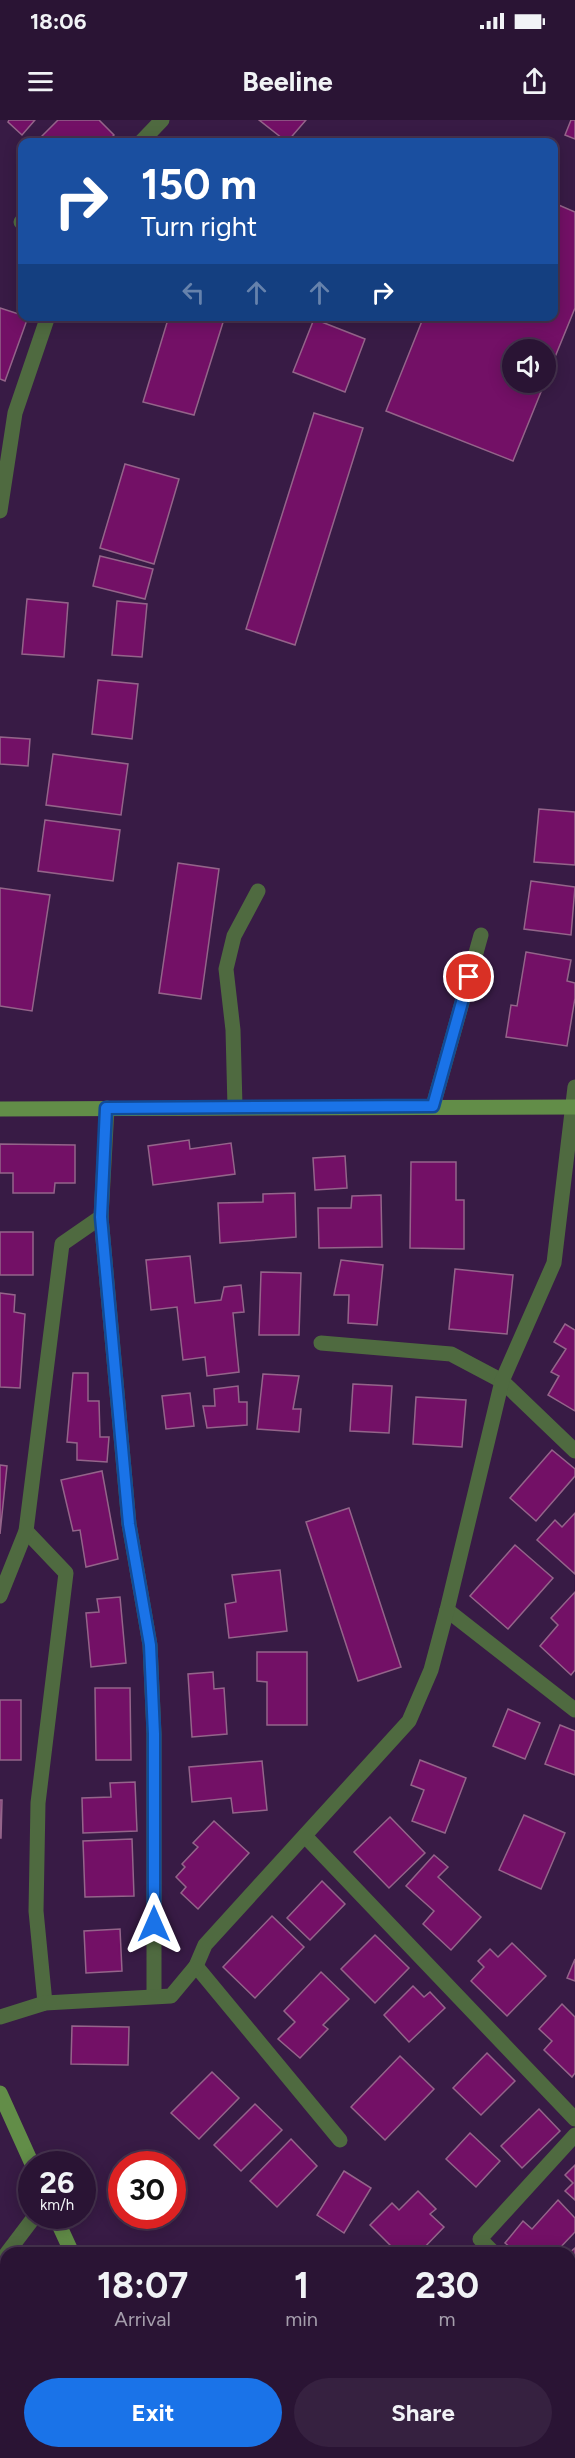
<!DOCTYPE html>
<html lang="en">
<head>
<meta charset="utf-8">
<style>
  :root { --surface:#2a1434; --page:#362140; --text:#f1f3f6; --muted:#a59eac; --line:#46334f; --accent:#1a73e8 }
  body { margin:0; font-family:Figtree,sans-serif; background:var(--page); color:var(--text); height:100vh; display:flex; flex-direction:column; font-size:22px; white-space:nowrap }
  * { box-sizing:border-box; margin:0 }
  p { font-size:20px; color:var(--muted) }
  .icon { flex:none; width:33px; height:33px; fill:none; stroke:currentColor; stroke-width:2; stroke-linecap:round; stroke-linejoin:round }
  .map { position:relative; flex:1; overflow:hidden }
  .drawer { position:absolute; left:0px; top:2127px; width:576px; height:212px; display:flex; flex-direction:column; background:var(--surface); border-radius:18px 18px 0 0; box-shadow:0 3px 15px #0003,0 0 0 2px var(--line) }
  .drawer>* { flex:none }
  .hud { position:absolute; left:18px; top:18px; width:540px; height:183px; border-radius:12px; box-shadow:0 3px 15px #0003,0 0 0 2px var(--line); background:#1a4fa0; color:#fff; overflow:hidden }
  .controls { position:absolute; left:502px; top:219px; display:grid; gap:12px }
  .controls a { display:grid; place-items:center; width:54px; height:54px; border-radius:50%; background:var(--surface); box-shadow:0 3px 15px #0003,0 0 0 2px var(--line); font-size:30px }
  .speed { position:absolute; left:18px; top:2031px; display:flex; gap:12px; font-size:30px; font-weight:700; text-align:center }
  .speed>* { display:grid; place-content:center; width:78px; height:78px; border-radius:50%; background:var(--surface); box-shadow:0 3px 15px #0003,0 0 0 2px var(--line); line-height:1 }
  .speed small { font-size:15px; font-weight:400 }
  .speed .limit { border:9px solid #d22; background:#fff; color:#111 }
  .pin { position:absolute; display:grid; place-items:center; width:51px; height:51px; color:#fff; margin:-26px; border:3px solid #fff; border-radius:50%; box-shadow:0 2px 6px #0007 }
  .me { position:absolute; width:66px; margin:-33px; rotate:0deg; stroke-linejoin:round; filter:drop-shadow(0 0 4px #0008) }
  .turn { display:flex; align-items:center; gap:21px; height:126px; padding:0 24px; font-size:27px }
  .turn .icon { width:78px; height:78px; stroke-width:2.5 }
  .turn b { display:block; font-size:42px; line-height:51px }
  .lanes { display:flex; align-items:center; height:57px; padding:0 24px; background:#0003; justify-content:center; gap:30px; direction:ltr }
  .lanes .off { opacity:.35 }
  .eta { display:flex; justify-content:space-evenly; align-items:center; height:102px; text-align:center }
  .eta b { font-size:36px; font-weight:700; line-height:42px }
  .action { display:flex; gap:12px; margin-top:auto; padding:12px 24px }
  .action a { flex:1; height:69px; border-radius:36px; background:var(--accent); color:#fff; font-size:24px; font-weight:700; line-height:69px; text-align:center }
  .action a+a { background:var(--page); color:var(--text) }
  .status { display:flex; justify-content:space-between; align-items:center; height:42px; padding:0 30px; background:var(--surface); direction:ltr }
  .status svg { height:16px; fill:currentColor }
  header { display:flex; justify-content:space-between; align-items:center; height:78px; padding:0 24px; background:var(--surface); font-size:27px; font-weight:700 }
  .map>svg:first-child { display:block }
</style>
</head>
<body>
<div class="status"><b>18:06</b><svg viewBox="0 0 49 12"><path d="M0 12V9h3v3zM5 12V6h3v6zM10 12V3h3v9zM15 12V0h3v12zM26 1h20v11H26zM47 4h2v5h-2z"/></svg></div>
<header><svg class="icon" aria-label="menu" viewBox="0 0 24 24"><path d="M4 6h16M4 12h16M4 18h16"/></svg>Beeline<svg class="icon" aria-label="share" viewBox="0 0 24 24"><path d="M12 15V3M7 8l5-5 5 5M5 13v7h14v-7"/></svg></header>
<div class="map">
<svg width="575" height="2338" viewBox="0 0 575 2338">
  <rect width="100%" height="100%" fill="#381b45"/>
  <g fill="#731066" stroke="#94648a" stroke-width="1.5">
    <path d="M9 0H35L22 15 8 2Z"/>
    <path d="M58 0H99L114 15 107 22H36Z"/>
    <path d="M259 0H306L287 22Z"/>
    <path d="M571 0H575V19L565 15Z"/>
    <path d="M554 83 575 92V188L546 259V230H513V262H545L513 341 386 291 424 196H554Z"/>
    <path d="M0 188 28 197 5 261 0 259Z"/>
    <path d="M169 196H225L194 295 143 282Z"/>
    <path d="M314 199 365 219 345 272 293 252Z"/>
    <path d="M314 293 363 308 295 525 246 509Z"/>
    <path d="M125 344 179 359 154 444 100 428Z"/>
    <path d="M100 436 153 449 145 479 93 466Z"/>
    <path d="M27 479 68 483 64 537 22 534Z"/>
    <path d="M117 481 147 484 142 537 112 535Z"/>
    <path d="M98 560 138 564 132 619 92 614Z"/>
    <path d="M0 617 30 619 28 646 0 644Z"/>
    <path d="M53 634 128 644 121 695 46 685Z"/>
    <path d="M539 689 575 692V745L534 742Z"/>
    <path d="M45 700 120 710 113 761 38 751Z"/>
    <path d="M178 743 219 749 201 879 159 873Z"/>
    <path d="M531 761 575 767 571 815 524 809Z"/>
    <path d="M0 768 50 775 32 891 0 886Z"/>
    <path d="M526 832 571 840 567 861 575 863V878L567 926 506 917 511 885 517 886Z"/>
    <path d="M189 1020 190 1029 231 1023 235 1054 153 1065 148 1026Z"/>
    <path d="M0 1024 75 1025V1063H55L54 1073H13V1053H0Z"/>
    <path d="M345 1036 347 1068 315 1070 313 1038Z"/>
    <path d="M411 1042H456V1080H464V1129L410 1128Z"/>
    <path d="M295 1073 296 1117 220 1123 218 1083 263 1082V1074Z"/>
    <path d="M381 1075 382 1127 319 1128 318 1088H351L352 1076Z"/>
    <rect x="0" y="1112" width="33" height="43"/>
    <path d="M190 1136 195 1183 221 1180 224 1167 241 1165 244 1192 233 1193 239 1252 207 1256 205 1237 183 1240 177 1187 151 1190 146 1140Z"/>
    <path d="M341 1140 383 1145 377 1205 348 1203 349 1175H334Z"/>
    <path d="M455 1149 513 1155 507 1214 449 1209Z"/>
    <path d="M261 1152 301 1153 299 1215H259Z"/>
    <path d="M0 1173 15 1175 14 1192 25 1194 20 1268 0 1267Z"/>
    <path d="M565 1204 575 1210V1291L548 1275 559 1256 551 1252 566 1229 554 1222Z"/>
    <path d="M73 1253H88V1281H99L100 1317H109L107 1342 77 1340V1323L67 1322Z"/>
    <path d="M263 1254 299 1256 293 1289H301L299 1312 257 1309Z"/>
    <path d="M353 1264 392 1266 389 1313 350 1311Z"/>
    <path d="M238 1266 239 1282H247V1305L207 1308 203 1286H215L214 1269Z"/>
    <path d="M190 1273 194 1306 166 1309 162 1276Z"/>
    <path d="M416 1277 466 1280 462 1327 413 1324Z"/>
    <path d="M552 1330 575 1349V1356L536 1401 510 1378Z"/>
    <path d="M0 1345 7 1346 0 1414Z"/>
    <path d="M102 1351 118 1439 86 1447 80 1410 73 1411 61 1360Z"/>
    <path d="M349 1388 401 1547 358 1561 306 1402Z"/>
    <path d="M575 1393V1454L537 1420 555 1400 562 1407Z"/>
    <path d="M515 1425 553 1458 508 1509 470 1476Z"/>
    <path d="M280 1450 287 1511 229 1518 225 1484 236 1482 232 1455Z"/>
    <path d="M575 1472V1550L571 1555 540 1526 558 1505 551 1498Z"/>
    <path d="M120 1477 126 1543 91 1547 86 1493 99 1492 97 1479Z"/>
    <path d="M257 1532H307V1605H267V1562L257 1561Z"/>
    <path d="M213 1552 214 1569 224 1568 227 1614 192 1617 188 1554Z"/>
    <path d="M95 1568H130L131 1640H96Z"/>
    <rect x="0" y="1580" width="21" height="60"/>
    <path d="M508 1589 540 1603 525 1639 493 1626Z"/>
    <path d="M560 1605 575 1611V1655L545 1644Z"/>
    <path d="M420 1640 466 1658 445 1713 412 1701 424 1670 411 1665Z"/>
    <path d="M262 1641 267 1690 233 1693 231 1678 192 1682 189 1647Z"/>
    <path d="M135 1662 137 1711 83 1713 82 1678 111 1677 110 1663Z"/>
    <path d="M0 1680H2L1 1718H0Z"/>
    <path d="M524 1695 565 1713 541 1769 499 1750Z"/>
    <path d="M390 1697 425 1733 389 1768 354 1732Z"/>
    <path d="M214 1701 249 1733 198 1789 181 1773 186 1767 176 1757 185 1747 182 1744 198 1727 193 1723Z"/>
    <path d="M132 1719 134 1776 85 1777 83 1721Z"/>
    <path d="M434 1735 448 1747 438 1757 481 1797 451 1830 423 1804 434 1791 406 1766Z"/>
    <path d="M322 1761 345 1784 310 1820 287 1798Z"/>
    <path d="M272 1796 304 1827 255 1878 223 1847Z"/>
    <path d="M120 1809 122 1851 86 1853 84 1811Z"/>
    <path d="M375 1815 409 1848 375 1883 341 1849Z"/>
    <path d="M512 1823 546 1856 507 1896 471 1861 484 1847 478 1841 490 1829 498 1837Z"/>
    <path d="M575 1839V1861L567 1858Z"/>
    <path d="M321 1852 349 1879 323 1905 328 1909 300 1938 278 1919 295 1902 284 1891Z"/>
    <path d="M413 1866 424 1877 430 1872 445 1888 409 1922 384 1895Z"/>
    <path d="M562 1884 575 1897V1953L572 1957 544 1930 552 1921 539 1909Z"/>
    <path d="M72 1906 129 1907 128 1945 71 1944Z"/>
    <path d="M487 1933 515 1961 481 1995 453 1968Z"/>
    <path d="M400 1936 434 1969 385 2020 351 1987Z"/>
    <path d="M212 1952 239 1978 199 2019 171 1993Z"/>
    <path d="M255 1984 282 2010 241 2051 214 2025Z"/>
    <path d="M539 1989 560 2011 522 2048 501 2026Z"/>
    <path d="M470 2013 500 2041 476 2067 446 2039Z"/>
    <path d="M291 2019 317 2046 277 2087 250 2061Z"/>
    <path d="M575 2045V2080L565 2071 573 2063 565 2055Z"/>
    <path d="M344 2051 371 2068 344 2113 317 2095Z"/>
    <path d="M418 2071 436 2089 430 2094 444 2107 419 2133H398L370 2105 392 2083 399 2090Z"/>
    <path d="M558 2080 575 2098V2112L555 2133H517L505 2123 523 2101 532 2109Z"/>
    <path d="M575 2128V2176L570 2172 569 2133Z"/>
    <path d="M575 2299V2338H545L544 2332H570V2300Z"/>
    <path d="M33 2332H83L82 2338H32Z"/>
    <path d="M465 2332H512L514 2338H460L459 2335Z"/>
  </g>
  <g fill="none" stroke-linecap="round" stroke-linejoin="round">
    <g stroke="#4f6a40" stroke-width="15">
      <path d="M141 22 162 0"/>
      <path d="M21 102 22 101"/>
      <path d="M0 391 15 293 48 196"/>
      <path d="M433 986 481 815"/>
      <path d="M235 987 233 910 226 849 234 816 258 771"/>
      <path d="M101 1097 129 1404 150 1525 154 1614V1875"/>
      <path d="M321 1223 451 1234 502 1261 575 1331"/>
      <path d="M26 1411 66 1453 38 1683 36 1791 45 1883"/>
      <path d="M0 1476 26 1411 62 1124 101 1097 107 988"/>
      <path d="M447 1490 575 1590"/>
      <path d="M305 1716 575 1999"/>
      <path d="M196 1846 340 2020"/>
      <path d="M0 1897 45 1883 171 1876 196 1846 205 1825 409 1601 431 1550 447 1490 502 1261 554 1143 575 967"/>
      <path d="M7 2133 35 2096"/>
      <path d="M494 2133 480 2119 575 2015"/>
    </g>
    <g stroke="#628d48" stroke-width="15">
      <path d="M0 989 575 987"/>
      <path d="M0 1973 32 2044"/>
      <path d="M55 2096 72 2133"/>
      <path d="M161 2332 164 2338"/>
    </g>
  </g>
  <g fill="none" stroke-linecap="round" stroke-linejoin="round">
    <defs>
      <path id="route" d="M154 1804V1614L150 1525 129 1404 101 1097 106 988 433 986 469 857"/>
    </defs>
    <use href="#route" stroke="#114b97" stroke-width="15"/>
    <use href="#route" stroke="#1a73e8" stroke-width="10"/>
  </g>
</svg>
<div class="controls">
<a><svg class="icon" aria-label="sound" viewBox="0 0 24 24"><path d="M4 9h4l5-4v14l-5-4H4zM17 9q2 3 0 6"/></svg></a>
</div>
<div class="speed"><div>26<small>km/h</small></div><div class="limit">30</div></div>
<div class="pin" style="left:469px;top:857px;background:#d93025"><svg class="icon" aria-label="arrive" viewBox="0 0 24 24"><path d="M6 21V4h12l-3 4 3 4H6"/></svg></div>
<svg class="me" style="left:154px;top:1804px" viewBox="-20 -20 40 40"><path d="M0-17L14 15 0 8-14 15z" fill="#1a73e8" stroke="#fff" stroke-width="4"/></svg>
<div class="hud">
<div class="turn"><svg class="icon" aria-label="right" viewBox="0 0 24 24"><path d="M7 20v-9h11M14 6l5 5-5 5"/></svg><div><b>150 m</b>Turn right</div></div>
<div class="lanes"><svg class="icon off" aria-label="left" viewBox="0 0 24 24"><path d="M17 20v-9H6M10 6l-5 5 5 5"/></svg><svg class="icon off" aria-label="ahead" viewBox="0 0 24 24"><path d="M12 20V5M6 11l6-6 6 6"/></svg><svg class="icon off" aria-label="ahead" viewBox="0 0 24 24"><path d="M12 20V5M6 11l6-6 6 6"/></svg><svg class="icon" aria-label="right" viewBox="0 0 24 24"><path d="M7 20v-9h11M14 6l5 5-5 5"/></svg></div>
</div>
<section class="drawer">
<div class="eta">
<div><b>18:07</b><p>Arrival</p></div>
<div><b>1</b><p>min</p></div>
<div><b>230</b><p>m</p></div>
</div>
<div class="action"><a>Exit</a><a>Share</a></div>
</section>
</div>
</body>
</html>
